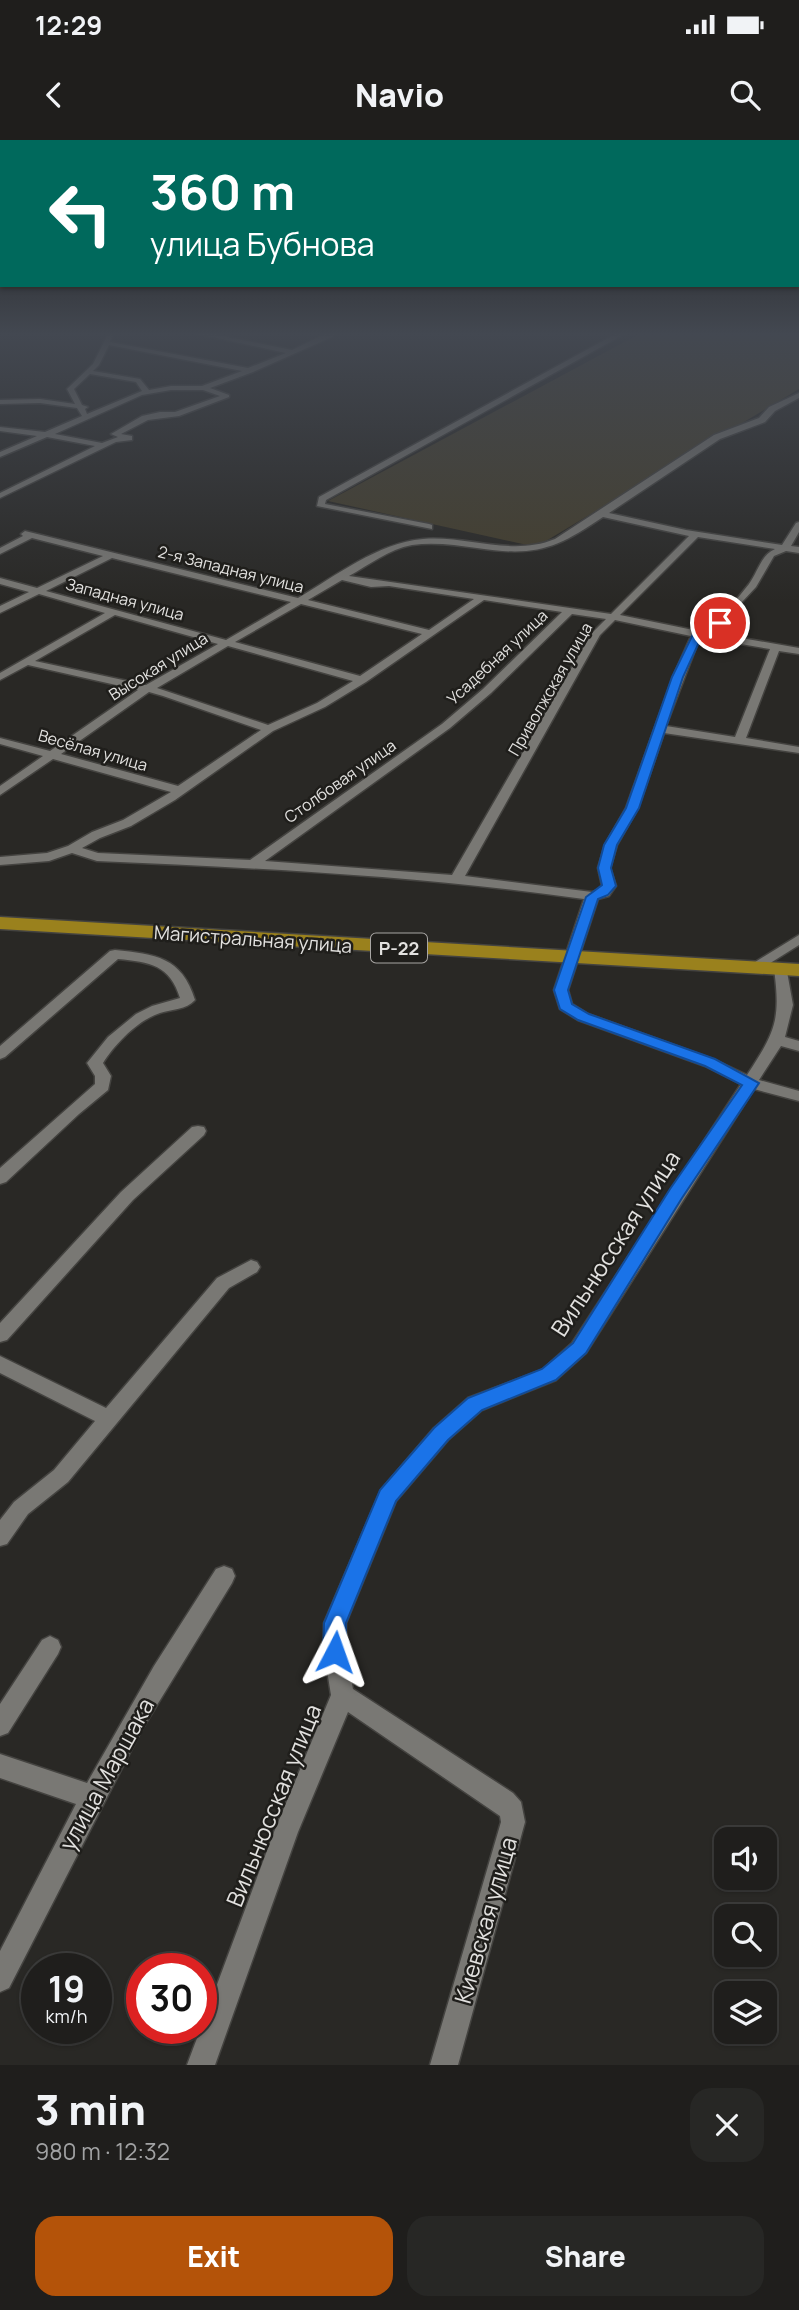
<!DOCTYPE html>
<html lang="en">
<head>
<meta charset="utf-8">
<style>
  :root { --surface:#1f1e1c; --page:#272725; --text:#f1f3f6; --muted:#a1a2a3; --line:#3c3c3b; --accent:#b45309 }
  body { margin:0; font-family:Manrope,sans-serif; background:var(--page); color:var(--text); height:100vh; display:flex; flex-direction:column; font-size:26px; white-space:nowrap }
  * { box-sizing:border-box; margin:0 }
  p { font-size:23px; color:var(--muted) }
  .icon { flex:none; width:38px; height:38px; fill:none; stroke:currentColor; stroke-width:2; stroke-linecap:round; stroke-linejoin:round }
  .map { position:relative; height:1925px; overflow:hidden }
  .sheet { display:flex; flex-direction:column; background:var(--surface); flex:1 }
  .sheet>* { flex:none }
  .guide { position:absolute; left:0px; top:0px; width:800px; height:147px; box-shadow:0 2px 5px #0004,0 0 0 2px var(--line); background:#00695c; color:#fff; overflow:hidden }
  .fabs { position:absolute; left:714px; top:1687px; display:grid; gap:14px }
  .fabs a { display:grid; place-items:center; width:63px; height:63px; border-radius:14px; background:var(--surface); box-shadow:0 2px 5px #0004,0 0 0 2px var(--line); font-size:35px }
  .speed { position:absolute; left:21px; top:1813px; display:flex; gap:14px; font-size:35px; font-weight:700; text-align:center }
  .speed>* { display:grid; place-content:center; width:91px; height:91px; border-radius:50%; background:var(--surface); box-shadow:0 2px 5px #0004,0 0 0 2px var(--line); line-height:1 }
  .speed small { font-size:18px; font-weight:400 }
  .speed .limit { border:10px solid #d22; background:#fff; color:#111 }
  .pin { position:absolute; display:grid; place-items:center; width:60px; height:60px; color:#fff; margin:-30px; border:4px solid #fff; border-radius:50%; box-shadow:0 2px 7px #0007 }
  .me { position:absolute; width:77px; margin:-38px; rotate:4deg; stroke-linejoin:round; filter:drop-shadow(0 0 5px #0008) }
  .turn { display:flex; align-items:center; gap:24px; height:147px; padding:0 35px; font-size:32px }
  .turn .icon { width:91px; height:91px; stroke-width:2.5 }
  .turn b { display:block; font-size:49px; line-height:60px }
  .round { display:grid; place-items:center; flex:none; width:74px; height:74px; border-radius:21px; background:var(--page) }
  .head { display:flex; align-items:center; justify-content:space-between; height:119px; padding:0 35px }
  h1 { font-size:42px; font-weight:800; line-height:52px }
  .action { display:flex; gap:14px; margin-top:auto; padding:14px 35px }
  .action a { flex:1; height:80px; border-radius:21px; background:var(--accent); color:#fff; font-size:28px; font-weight:800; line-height:80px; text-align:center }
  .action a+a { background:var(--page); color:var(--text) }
  .status { display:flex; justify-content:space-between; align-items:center; height:49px; padding:0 35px; background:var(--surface); direction:ltr }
  .status svg { height:19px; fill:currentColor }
  header { display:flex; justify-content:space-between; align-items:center; height:91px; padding:0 35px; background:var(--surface); font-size:32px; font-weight:800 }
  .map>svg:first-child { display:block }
</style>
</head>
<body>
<div class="status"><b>12:29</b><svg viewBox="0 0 49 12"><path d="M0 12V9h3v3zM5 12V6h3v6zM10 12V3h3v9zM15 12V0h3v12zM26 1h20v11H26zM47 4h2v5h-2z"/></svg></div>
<header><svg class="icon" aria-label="back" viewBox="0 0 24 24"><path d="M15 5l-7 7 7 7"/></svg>Navio<svg class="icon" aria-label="search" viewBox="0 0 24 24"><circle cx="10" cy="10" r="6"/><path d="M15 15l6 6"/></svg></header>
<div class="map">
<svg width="799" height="1925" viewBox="0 0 799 1925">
  <rect width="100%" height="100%" fill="#292825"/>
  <path fill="#443e2c" d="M641 193H799V249L536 407 328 361Z"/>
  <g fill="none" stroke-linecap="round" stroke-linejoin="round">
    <defs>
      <g id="minor">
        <path d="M189 192H204L292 210 329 192H336L332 197 253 232 210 248 229 255V257L179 276 148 280 121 294 132 296V300L116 302 0 358V353L95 306 47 297 0 317V312L37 296 0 291V287L45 292 82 276 77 268 40 263 0 264V260L40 259 75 264 67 249 93 224 108 194 113 195 110 202 248 228 286 213ZM109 205 242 231 202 246H171L149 250 140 239 93 231 99 225ZM90 234 136 242 142 251 87 274 85 269 88 267 82 265 74 249ZM171 250H203L220 256 175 272H160L142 276 111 294 118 297 102 303 55 294 142 255Z"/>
        <path d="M619 192H628L326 360 325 364 429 384 432 385V389L317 366 319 357Z"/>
        <path d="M799 253V258L775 271 765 282 720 299 609 373 686 390 782 405 796 383 799 382V392L791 406 799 407V413L786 411 774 416 756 447 713 493 799 508V514L779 511 746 598 799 607V613L664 593 638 668 617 705 610 728 616 746 609 756 598 759 568 850 572 864 588 874 715 920 747 935C775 892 781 881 774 829L776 826H786L793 865 785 897 799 901V911L781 906 759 940 799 951V961L754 949 586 1213 556 1240 482 1270 448 1300 396 1361 346 1483V1512L353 1549 513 1653 521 1662 525 1682 458 1925H430L501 1682 500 1676 348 1572 298 1692 215 1925H187L274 1692 331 1555 324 1512V1483L381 1350 434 1288 468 1258 542 1230 572 1203 741 944 705 926 578 880 560 869 554 850 584 759C423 736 260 728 97 721L72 713 49 721 0 725V717L47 713 68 706 92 692 123 680 171 652 53 619 0 655V646L43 616 0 604V598L50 611 138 550 28 525 0 540V533L105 473 39 454 0 473V466L29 452 0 444V438L37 448 103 416 32 398 0 414V408L23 396 21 394 25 391 298 458C336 436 377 403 423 399 467 395 511 417 555 399L714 295 759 278 769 267ZM603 377 689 396 611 474 349 436C369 425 389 409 412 405 434 402 455 405 477 408 535 417 556 409 603 377ZM698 397 775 409C761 415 758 432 749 444 736 461 720 478 703 492L620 475ZM112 418 291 462 226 500 46 451ZM342 440 371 447 389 446 474 459 429 490 308 460ZM484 460 562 472 483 549 442 584 250 720 98 713 82 708 100 698 131 686 175 660 273 591 325 567 366 542ZM301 464 422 494 360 536 235 502ZM572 474 606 479 591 494 452 735 265 721 450 588 491 553ZM115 475 218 504 146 545 35 521ZM615 480 691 496 673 537 626 668 605 705 598 728 602 746 599 750 592 752 465 736 600 495ZM700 497 770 509 735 597 666 586ZM228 506 353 541 317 563 268 585 157 548ZM149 552 163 556 261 590 178 646 61 614Z"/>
        <path d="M799 795V805L759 830H749L747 827Z"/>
        <path d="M115 810C155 814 182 817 195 860 186 870 172 869 160 873 138 880 115 904 103 923L111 936 108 950 79 974 6 1042 0 1044V1028L95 944V936L87 923 108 897 136 874 152 866 180 858C170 825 150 822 118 819L5 917 0 919V906L110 811Z"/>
        <path d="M198 986 204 987 206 991 204 995 133 1060 7 1200 0 1202V1183L121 1052 192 987Z"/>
        <path d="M251 1120 257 1122 260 1127 257 1132 229 1148 68 1342 28 1374 7 1404 0 1406V1380L14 1362 54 1330 95 1281 0 1233V1216L106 1268 217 1138Z"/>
        <path d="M224 1426 232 1429 235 1436 232 1443 141 1591 9 1848 0 1852V1811L76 1664 0 1638V1614L87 1643 154 1526 216 1429Z"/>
        <path d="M50 1496 58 1500 61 1507 58 1514 8 1593 0 1596V1564L42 1500Z"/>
      </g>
      <path id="highway" d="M0 777 799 824V836L0 789Z"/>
    </defs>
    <use href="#minor" stroke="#444340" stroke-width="3"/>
    <use href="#highway" stroke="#444340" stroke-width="3"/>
    <use href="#minor" fill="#797874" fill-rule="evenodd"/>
    <use href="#highway" fill="#9a811d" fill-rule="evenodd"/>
  </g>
  <linearGradient id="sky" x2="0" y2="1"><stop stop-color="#171614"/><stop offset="0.42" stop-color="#434851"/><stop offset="1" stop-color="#434851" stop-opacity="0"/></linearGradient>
  <rect width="799" height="462" fill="url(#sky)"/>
  <path fill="#1a73e8" stroke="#114b97" stroke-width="2" d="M716 481 725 483 709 497 701 498 683 537 639 668 617 705 611 728 616 746 608 755 598 759 568 850 572 864 589 874 715 919 759 943 682 1058 586 1213 556 1240 482 1270 448 1300 396 1361 346 1483V1512L343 1520 335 1523 327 1520 323 1512 324 1483 380 1350 434 1288 468 1258 542 1229 573 1203 670 1049 742 945 705 926 578 880 560 869 554 850 586 757 602 745 598 728 604 705 626 668 672 537 694 492H703Z"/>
  <g text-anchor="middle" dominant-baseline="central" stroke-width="5" stroke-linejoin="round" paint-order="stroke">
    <g font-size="16" fill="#e2e1df" stroke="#1f1e1b">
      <text transform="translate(231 429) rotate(14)">2-я Западная улица</text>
      <text transform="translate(125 459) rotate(15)">Западная улица</text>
      <text transform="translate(497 517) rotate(-43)">Усадебная улица</text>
      <text transform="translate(158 526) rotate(-32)">Высокая улица</text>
      <text transform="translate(550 549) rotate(-60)">Приволжская улица</text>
      <text transform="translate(93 610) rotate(16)">Весёлая улица</text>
      <text transform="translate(340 641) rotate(-35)">Столбовая улица</text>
    </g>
    <rect fill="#1f1e1b" stroke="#a8a6a4" stroke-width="2" x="371" y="793.5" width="56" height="29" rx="5"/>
    <g font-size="18" font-weight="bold" fill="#e2e1df">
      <text x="399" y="808">Р-22</text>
    </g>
    <g font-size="19" fill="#e2e1df" stroke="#1f1e1b">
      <text transform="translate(253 799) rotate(4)">Магистральная улица</text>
    </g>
    <g font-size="23" fill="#e2e1df" stroke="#1f1e1b">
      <text transform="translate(615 1103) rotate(-57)">Вильнюсская улица</text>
      <text transform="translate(106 1634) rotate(-61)">улица Маршака</text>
      <text transform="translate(273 1665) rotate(-68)">Вильнюсская улица</text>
      <text transform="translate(485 1780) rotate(-74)">Киевская улица</text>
    </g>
  </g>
</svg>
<div class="fabs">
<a><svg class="icon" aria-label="sound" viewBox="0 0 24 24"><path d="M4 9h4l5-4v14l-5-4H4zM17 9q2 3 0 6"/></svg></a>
<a><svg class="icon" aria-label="search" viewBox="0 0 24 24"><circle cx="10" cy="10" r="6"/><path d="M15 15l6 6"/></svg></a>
<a><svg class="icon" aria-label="layers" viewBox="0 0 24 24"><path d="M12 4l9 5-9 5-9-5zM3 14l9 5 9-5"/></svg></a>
</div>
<div class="speed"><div>19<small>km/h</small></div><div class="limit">30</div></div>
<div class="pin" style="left:720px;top:483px;background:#d93025"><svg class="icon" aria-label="arrive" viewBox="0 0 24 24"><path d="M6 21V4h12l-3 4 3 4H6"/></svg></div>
<svg class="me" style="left:335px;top:1512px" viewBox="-20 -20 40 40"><path d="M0-17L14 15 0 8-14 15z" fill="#1a73e8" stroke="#fff" stroke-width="4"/></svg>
<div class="guide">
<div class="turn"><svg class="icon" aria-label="left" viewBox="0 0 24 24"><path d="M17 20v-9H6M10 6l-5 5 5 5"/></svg><div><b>360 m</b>улица Бубнова</div></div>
</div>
</div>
<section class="sheet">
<div class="head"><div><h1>3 min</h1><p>980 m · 12:32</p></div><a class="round"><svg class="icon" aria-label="close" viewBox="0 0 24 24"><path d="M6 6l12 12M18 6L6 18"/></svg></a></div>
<div class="action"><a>Exit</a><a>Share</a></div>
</section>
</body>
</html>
